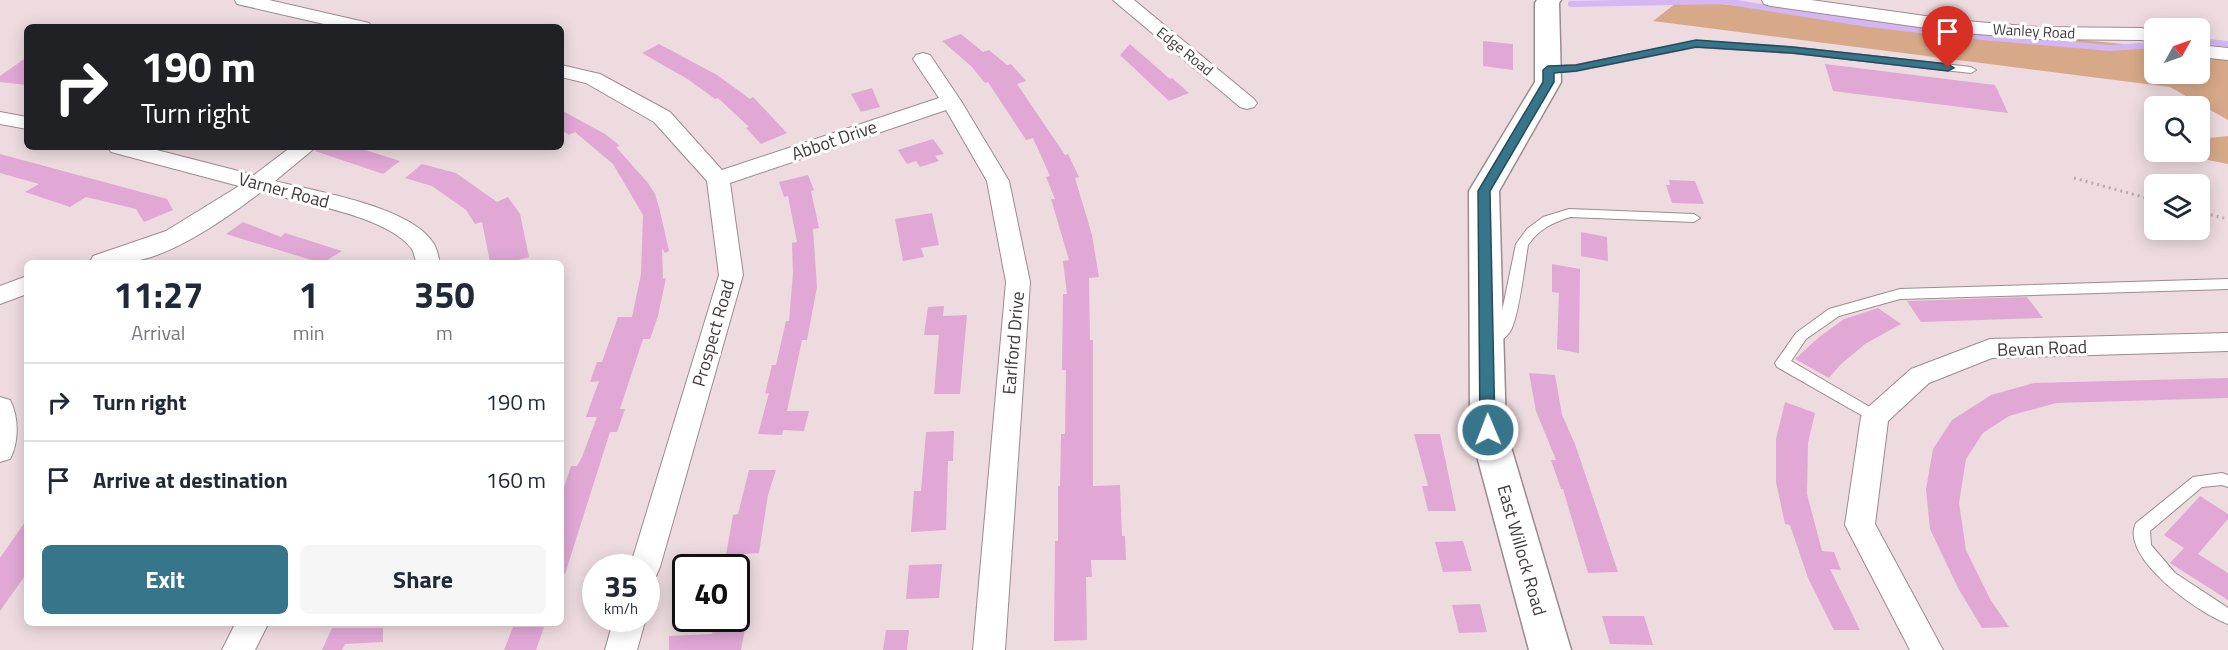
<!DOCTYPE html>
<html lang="en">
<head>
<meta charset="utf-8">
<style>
  :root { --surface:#fff; --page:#f6f6f7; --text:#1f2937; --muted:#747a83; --line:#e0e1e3; --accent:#37758b }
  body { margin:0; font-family:"Titillium Web",sans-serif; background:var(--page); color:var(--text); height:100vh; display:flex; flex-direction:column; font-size:22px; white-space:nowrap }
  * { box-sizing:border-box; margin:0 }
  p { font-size:20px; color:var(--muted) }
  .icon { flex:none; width:33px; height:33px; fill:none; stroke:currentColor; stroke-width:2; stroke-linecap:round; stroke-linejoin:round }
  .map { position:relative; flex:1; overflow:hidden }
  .side { position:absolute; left:24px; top:260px; width:540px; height:366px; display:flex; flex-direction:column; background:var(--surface); border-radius:9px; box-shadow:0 3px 15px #0003 }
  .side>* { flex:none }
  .banner { position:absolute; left:24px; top:24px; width:540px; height:126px; border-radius:9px; box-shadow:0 3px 15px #0003; background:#202124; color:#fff; overflow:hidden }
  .needle { width:39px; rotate:50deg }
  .tools { position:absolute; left:2144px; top:18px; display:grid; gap:12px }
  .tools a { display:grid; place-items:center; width:66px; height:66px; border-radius:9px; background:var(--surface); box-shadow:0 3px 15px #0003; font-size:30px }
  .speed { position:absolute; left:582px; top:554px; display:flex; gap:12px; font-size:30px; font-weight:700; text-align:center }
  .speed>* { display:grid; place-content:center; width:78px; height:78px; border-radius:50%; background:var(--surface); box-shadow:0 3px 15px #0003; line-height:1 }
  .speed small { font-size:15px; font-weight:400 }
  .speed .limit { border:3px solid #111; border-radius:9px; background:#fff; color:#111 }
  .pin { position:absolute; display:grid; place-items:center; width:51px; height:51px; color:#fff; margin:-62px -26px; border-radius:50% 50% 50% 0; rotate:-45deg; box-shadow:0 0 6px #0007 }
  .pin .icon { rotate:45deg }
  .me { position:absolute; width:66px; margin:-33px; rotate:359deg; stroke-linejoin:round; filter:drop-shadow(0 0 4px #0008) }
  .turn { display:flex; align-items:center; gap:21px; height:126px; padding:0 18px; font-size:27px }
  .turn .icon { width:78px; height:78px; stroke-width:2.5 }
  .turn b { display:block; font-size:42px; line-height:51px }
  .eta { display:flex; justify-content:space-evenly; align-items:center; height:102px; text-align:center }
  .eta b { font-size:36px; font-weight:700; line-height:42px }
  .button { display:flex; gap:12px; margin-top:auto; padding:12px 18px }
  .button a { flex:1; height:69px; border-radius:9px; background:var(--accent); color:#fff; font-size:24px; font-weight:700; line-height:69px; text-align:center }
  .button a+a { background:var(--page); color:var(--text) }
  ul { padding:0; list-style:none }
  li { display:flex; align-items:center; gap:18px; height:78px; padding:0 18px; border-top:2px solid var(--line) }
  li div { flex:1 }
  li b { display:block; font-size:22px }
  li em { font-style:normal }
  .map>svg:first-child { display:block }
</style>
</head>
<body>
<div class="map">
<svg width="2228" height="650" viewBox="0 0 2228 650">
  <rect width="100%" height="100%" fill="#eddbdf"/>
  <g fill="#d7a988">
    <path d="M1680 0 2154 47V74H2199V52L2228 55V120L2170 87 1653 21Z"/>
    <path d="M2228 136V164L2168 152H2199V139Z"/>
  </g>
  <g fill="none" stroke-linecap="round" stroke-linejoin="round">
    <g stroke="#d3b6f3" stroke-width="6">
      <path d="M1571 4 1724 1 1868 24 1983 37 2110 48 2154 45"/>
      <path d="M2199 41 2228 44"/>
    </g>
  </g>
  <g fill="#e1a8d6">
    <path d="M961 34 983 52 989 50 1007 65 1011 64 1026 81 1017 84 1065 155 1068 154 1079 177 1075 178 1092 235 1099 277 1089 278 1090 340H1093V486L1120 485 1122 536H1125L1126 560H1091L1092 577H1086L1087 640 1054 641 1055 541H1058V486H1060L1061 434H1065L1066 370H1062L1063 294H1067L1063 261 1069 260 1051 199H1055L1046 177 1050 176 1033 138 1026 140 988 82 985 83 971 66 942 41Z"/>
    <path d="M1483 41 1513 44V70L1483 66Z"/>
    <path d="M659 44 717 75 750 99 753 97 787 133 761 144 746 128 749 127 718 98 715 99 689 80 642 53Z"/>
    <path d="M1130 44 1170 79 1172 78 1189 93 1169 101 1120 55Z"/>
    <path d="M27 57V85L0 82V76Z"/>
    <path d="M1825 64 1995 85 2008 113 1833 91Z"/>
    <path d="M872 88 880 107 861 112 851 94Z"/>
    <path d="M561 110 605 134 620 146 616 147 648 183 655 194 660 211 669 251 665 253 662 248 663 279 666 278 658 316 650 339H643L620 409H625L617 432H610L565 574 561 573V496L571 466H577L582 457 597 417H586L599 381 590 382 597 362H602L618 317H632L641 274 643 215 613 164 575 132 569 135 561 130Z"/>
    <path d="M933 139 944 154 935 156 939 161 920 167 916 161 907 164 898 150Z"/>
    <path d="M318 147H356L400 161 383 174 315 151Z"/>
    <path d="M0 154 167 199 173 210 144 222 136 209 86 197 70 207 25 192 39 184 0 173Z"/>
    <path d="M422 164 456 173 497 202 508 197 520 214 529 257 511 262H490L482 222 475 224 466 210 432 186 405 178Z"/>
    <path d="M808 175 814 190 811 191 819 228 813 229 817 287 807 340H802L787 411H809L804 431 783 430 782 435 758 434 769 393 765 394 772 365H776L786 321H789L793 273 792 243 797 242 788 196 784 197 779 182Z"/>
    <path d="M1669 180 1695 181 1704 204 1672 203 1666 185H1670Z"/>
    <path d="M932 213 939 245 921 248 924 257 903 261 895 219Z"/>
    <path d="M243 222 281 237 285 233 342 251 324 262H318L226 234Z"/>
    <path d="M1581 232 1607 237 1608 261 1581 256Z"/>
    <path d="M1552 264 1580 269 1579 353 1557 349 1559 293 1552 292Z"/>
    <path d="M2027 297 2043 318 1921 322 1907 301Z"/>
    <path d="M944 306 943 316 967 315 960 394H934L939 335H924L928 307Z"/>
    <path d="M1878 308 1901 324 1865 344 1840 365 1829 378 1795 359 1818 338 1844 319Z"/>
    <path d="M1529 373 1555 375 1562 415 1575 444 1618 572 1588 573 1563 489H1561L1551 460H1556L1536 411Z"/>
    <path d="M2228 378V398L2056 403 2009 416 1983 433 1966 459 1959 503 1966 550 1990 599 2009 627 1982 628 1958 588 1930 529 1926 489 1933 449 1952 420 1991 395 2034 383Z"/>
    <path d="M1785 402 1815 413 1808 443 1807 494 1822 551 1834 552 1841 570 1830 569 1860 630H1834L1808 578 1790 525 1785 524 1776 482V439Z"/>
    <path d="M954 431 953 461H948L946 530 911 532 914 491H921L926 432Z"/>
    <path d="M1414 434H1440L1456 511H1428L1422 486H1428Z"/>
    <path d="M749 470H776L768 495 759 553 726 555 733 515 738 514Z"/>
    <path d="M2200 496 2228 514V519L2198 554 2228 573V600L2170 563 2184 548 2164 535Z"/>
    <path d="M27 519V573L0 611V558Z"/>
    <path d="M1463 541 1472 571 1443 572 1435 542Z"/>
    <path d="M942 564 939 598 906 599 909 565Z"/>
    <path d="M1480 604 1487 632 1459 633 1452 605Z"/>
    <path d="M1602 616H1644L1653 645 1610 644Z"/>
    <path d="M715 618H747L741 650H669V636L712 634Z"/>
    <path d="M513 627H544L536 650H504Z"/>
    <path d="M332 628H383V642L345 644 342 650H322Z"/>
    <path d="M886 630H909L907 650H883Z"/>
  </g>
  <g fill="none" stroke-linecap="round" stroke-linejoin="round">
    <defs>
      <g id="lane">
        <path d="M1696 41 1792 47 1971 67 1976 70 1971 73 1792 53 1696 47 1576 71 1548 73 1543 70 1548 67 1576 65Z"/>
        <path d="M1569 209 1694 214 1700 218 1694 222 1570 217C1552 223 1539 229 1528 245 1525 263 1519 316 1511 330 1506 339 1494 347 1483 344L1481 340C1485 333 1494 333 1499 326L1516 244 1527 229 1543 217Z"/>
        <path d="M2228 279V289L1900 299 1839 316 1806 339 1791 361 1880 413 1882 417 1880 421 1875 423 1777 367 1775 363 1796 333 1829 309 1900 289Z"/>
        <path d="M2222 473 2228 475V487L2222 485 2202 487 2150 531 2151 545 2175 573 2228 608V624C2200 614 2119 558 2136 523L2193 477Z"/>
      </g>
      <g id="street">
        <path d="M235 0H269L369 23 372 27H337L237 4Z"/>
        <path d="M1113 0H1134L1254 99 1257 103 1254 107 1247 109 1240 107Z"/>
        <path d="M1762 0H1811L1954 20 2038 27 2142 28 2154 31V43L2142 40 2038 39 1954 32 1771 6 1764 4Z"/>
        <path d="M2199 45 2228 48V60L2199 57Z"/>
        <path d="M923 53 930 55 961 101 1009 181 1030 282 1005 650H973L1006 282 987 181 946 110 730 183 743 275 660 567 656 576 646 580V567H630L719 275 707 181 654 122 586 83 561 77V65L600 74 670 112 722 170 939 98 913 59 916 55Z"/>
        <path d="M0 112 27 117V129L0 124Z"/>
        <path d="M108 147H145L254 175 291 147H316L275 181C317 192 411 206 434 244 437 249 438 256 440 262H416C415 258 414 253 412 249 388 216 300 202 261 192 228 217 170 259 127 262 115 264 102 262 90 262L93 256 166 231 239 186 111 152Z"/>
        <path d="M27 276V294L0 304V286Z"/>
        <path d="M2228 333V351L1992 358 1929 383 1888 421 1875 524 1943 650H1910L1845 525 1861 417 1865 410 1911 369 1990 339Z"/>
        <path d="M0 397 10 400C19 417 19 442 10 459L0 462Z"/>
        <path d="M614 618H646L637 650H605Z"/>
        <path d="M236 622H269L255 650H222Z"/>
      </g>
      <path id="secondary" d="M1537 0H1561L1559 3 1561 82 1499 191 1506 430 1571 650H1529L1470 430 1469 191 1535 82V3Z"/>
    </defs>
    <use href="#lane" stroke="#9c8b8f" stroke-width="2"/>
    <use href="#street" stroke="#9c8b8f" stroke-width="2"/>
    <use href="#secondary" stroke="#9c8b8f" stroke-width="3"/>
    <g stroke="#b9abae" stroke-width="3" stroke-dasharray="2 4" stroke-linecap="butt">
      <path d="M2074 178 2154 200"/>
      <path d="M2199 212 2228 219"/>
    </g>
    <use href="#lane" fill="#fff" fill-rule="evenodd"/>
    <use href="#street" fill="#fff" fill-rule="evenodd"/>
    <use href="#secondary" fill="#fff" fill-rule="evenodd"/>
  </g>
  <path fill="#37758b" stroke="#244c5a" stroke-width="1.5" d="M1696 40 1792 47 1948 64 1954 68 1948 71 1792 53 1696 47 1576 71 1554 73V82L1490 191 1495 430 1493 434H1482L1480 430 1478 191 1543 82V70L1548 66 1576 65Z"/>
  <g text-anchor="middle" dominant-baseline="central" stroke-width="6" stroke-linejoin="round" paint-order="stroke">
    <g font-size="15" fill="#423b3c" stroke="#fff">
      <text transform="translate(2034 31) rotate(3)">Wanley Road</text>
      <text transform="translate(1185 51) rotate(39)">Edge Road</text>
    </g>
    <g font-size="18" fill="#423b3c" stroke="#fff">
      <text transform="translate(834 140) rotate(-19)">Abbot Drive</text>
      <text transform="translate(284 190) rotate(15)">Varner Road</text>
      <text transform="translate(713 333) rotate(-74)">Prospect Road</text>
      <text transform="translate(1013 343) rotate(-85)">Earlford Drive</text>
      <text transform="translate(2042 348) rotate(-2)">Bevan Road</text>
      <text transform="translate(1522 550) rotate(74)">East Willock Road</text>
    </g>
  </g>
</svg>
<div class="tools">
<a><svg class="needle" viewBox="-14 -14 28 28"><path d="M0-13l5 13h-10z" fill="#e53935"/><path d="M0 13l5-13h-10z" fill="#747a83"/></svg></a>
<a><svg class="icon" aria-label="search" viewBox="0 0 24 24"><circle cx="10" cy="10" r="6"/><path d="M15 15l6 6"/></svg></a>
<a><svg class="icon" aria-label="layers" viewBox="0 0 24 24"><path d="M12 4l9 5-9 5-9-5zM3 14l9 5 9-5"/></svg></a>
</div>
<div class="speed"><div>35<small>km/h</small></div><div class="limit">40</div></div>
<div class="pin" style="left:1948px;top:68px;background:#d93025"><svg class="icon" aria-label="arrive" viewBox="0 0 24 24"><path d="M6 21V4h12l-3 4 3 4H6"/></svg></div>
<svg class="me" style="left:1488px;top:430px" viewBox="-20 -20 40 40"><circle r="17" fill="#37758b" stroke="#fff" stroke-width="3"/><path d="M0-11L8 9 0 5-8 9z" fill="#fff"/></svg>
<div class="banner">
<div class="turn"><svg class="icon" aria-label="right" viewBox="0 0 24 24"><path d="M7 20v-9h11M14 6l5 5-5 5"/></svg><div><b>190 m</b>Turn right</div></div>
</div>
<section class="side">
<div class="eta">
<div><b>11:27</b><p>Arrival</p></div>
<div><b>1</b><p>min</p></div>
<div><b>350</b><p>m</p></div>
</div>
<ul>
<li><svg class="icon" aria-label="right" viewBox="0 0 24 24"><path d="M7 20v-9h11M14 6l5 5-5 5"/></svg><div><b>Turn right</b></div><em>190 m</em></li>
<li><svg class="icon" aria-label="arrive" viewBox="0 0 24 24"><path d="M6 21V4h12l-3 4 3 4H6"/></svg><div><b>Arrive at destination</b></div><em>160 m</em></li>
</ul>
<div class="button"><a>Exit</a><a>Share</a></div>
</section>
</div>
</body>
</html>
